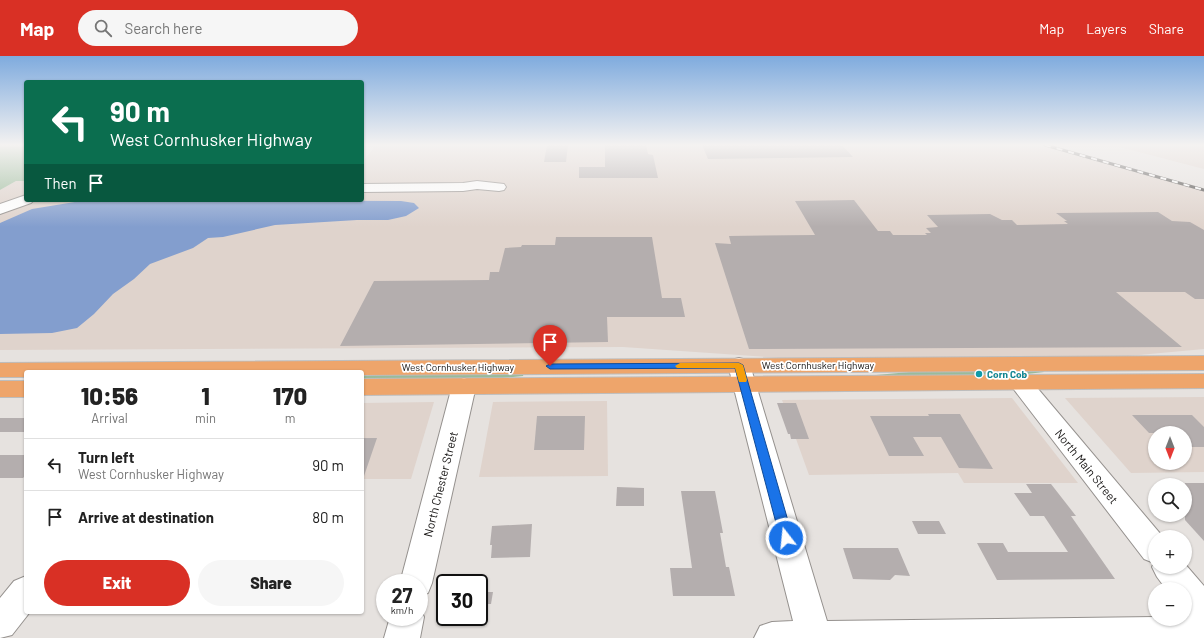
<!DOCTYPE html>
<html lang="en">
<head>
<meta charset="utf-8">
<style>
  :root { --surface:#fff; --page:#f6f6f6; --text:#222; --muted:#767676; --line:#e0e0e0; --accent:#d93025 }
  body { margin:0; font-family:Barlow,sans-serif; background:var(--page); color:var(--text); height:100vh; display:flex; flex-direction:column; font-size:15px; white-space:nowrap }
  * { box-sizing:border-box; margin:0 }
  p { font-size:13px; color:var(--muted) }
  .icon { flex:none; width:22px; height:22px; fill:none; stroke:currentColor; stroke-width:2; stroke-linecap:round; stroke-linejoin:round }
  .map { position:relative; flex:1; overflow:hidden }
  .details { position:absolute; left:24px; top:314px; width:340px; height:244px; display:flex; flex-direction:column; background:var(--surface); border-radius:4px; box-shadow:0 1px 3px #0004 }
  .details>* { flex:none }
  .banner { position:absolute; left:24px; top:24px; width:340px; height:122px; border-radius:4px; box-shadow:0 1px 3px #0004; background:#0b6e4f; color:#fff; overflow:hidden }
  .needle { width:26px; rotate:180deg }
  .controls { position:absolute; left:1148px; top:370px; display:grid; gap:8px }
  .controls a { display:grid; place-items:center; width:44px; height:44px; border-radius:50%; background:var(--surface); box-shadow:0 1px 3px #0004; font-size:20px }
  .speed { position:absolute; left:376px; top:518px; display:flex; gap:8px; font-size:20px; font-weight:700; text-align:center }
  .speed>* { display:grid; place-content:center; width:52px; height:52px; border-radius:50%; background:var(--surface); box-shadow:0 1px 3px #0004; line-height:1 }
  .speed small { font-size:10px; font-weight:400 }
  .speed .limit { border:2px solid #111; border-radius:6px; background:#fff; color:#111 }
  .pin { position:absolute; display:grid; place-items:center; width:34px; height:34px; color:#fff; margin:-41px -17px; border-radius:50% 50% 50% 0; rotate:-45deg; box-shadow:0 0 4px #0007 }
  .pin .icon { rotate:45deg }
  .me { position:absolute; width:44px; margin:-22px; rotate:344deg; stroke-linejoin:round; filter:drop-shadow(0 0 3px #0008) }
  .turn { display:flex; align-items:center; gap:14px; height:84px; padding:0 20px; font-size:18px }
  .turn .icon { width:52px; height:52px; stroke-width:2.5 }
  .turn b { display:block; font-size:28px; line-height:34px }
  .then { display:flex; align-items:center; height:38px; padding:0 20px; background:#0003; gap:8px; font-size:15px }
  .eta { display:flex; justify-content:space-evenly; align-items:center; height:68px; text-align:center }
  .eta b { font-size:24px; font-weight:800; line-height:28px }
  .action { display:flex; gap:8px; margin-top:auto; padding:8px 20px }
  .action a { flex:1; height:46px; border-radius:24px; background:var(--accent); color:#fff; font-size:16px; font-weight:800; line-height:46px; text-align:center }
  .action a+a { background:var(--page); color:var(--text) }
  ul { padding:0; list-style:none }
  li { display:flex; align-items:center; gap:12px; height:52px; padding:0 20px; border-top:1px solid var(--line) }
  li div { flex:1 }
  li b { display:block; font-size:15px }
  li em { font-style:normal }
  header { display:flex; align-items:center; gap:24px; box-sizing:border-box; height:56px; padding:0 20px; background:var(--accent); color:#fff }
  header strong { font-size:19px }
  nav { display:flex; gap:22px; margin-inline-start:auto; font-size:14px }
  .search { width:280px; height:36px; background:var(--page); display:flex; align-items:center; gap:10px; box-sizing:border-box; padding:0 14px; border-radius:22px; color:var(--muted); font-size:15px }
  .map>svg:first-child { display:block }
</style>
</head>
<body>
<header>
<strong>Map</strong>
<div class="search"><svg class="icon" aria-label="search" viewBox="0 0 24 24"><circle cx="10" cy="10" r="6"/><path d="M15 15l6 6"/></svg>Search here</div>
<nav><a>Map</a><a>Layers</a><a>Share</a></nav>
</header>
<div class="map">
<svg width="1204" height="582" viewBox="0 0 1204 582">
  <rect width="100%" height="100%" fill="#e6e2df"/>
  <g fill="#dfd3cc" fill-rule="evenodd">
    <path d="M376 89H1045L1204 134V293L1128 300 795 303 623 291 0 294V134L16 125H26V144H362V107Z"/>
    <path d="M1112 89H1204V113Z"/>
    <path d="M1204 341V416L1131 417 1065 342ZM1155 377H1185V407H1155Z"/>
    <path d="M1012 342 1078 427H964L958 417 809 419 782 344Z"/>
    <path d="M607 345 608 420 479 421 493 346Z"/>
    <path d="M434 346 411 423H362V347Z"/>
  </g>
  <g fill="#9abb9a">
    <path d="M0 89H26V125H16L0 134Z"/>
    <path d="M1042 314 1044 316 1010 320 878 322 876 319 921 315Z"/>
    <path d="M524 317 523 320 482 324 362 325V320L380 318Z"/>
  </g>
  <path fill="#839ece" d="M87 144 401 145 414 147 419 152 406 160 388 164H357L275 169 223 181 208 182 193 192 150 208 134 223 113 238 94 258 77 272 52 277 0 278V167L32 153Z"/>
  <g fill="#b4aeae">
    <path d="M547 89H568L566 106H544Z"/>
    <path d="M605 89H646L648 98 653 99 658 122H579V111H605Z"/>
    <path d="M702 89H842L853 101 708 103Z"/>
    <path d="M854 144 878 175H890L893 179H927L925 177H931L926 172 938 171 927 159 990 158 1002 164H1012L1017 169 1068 168 1064 165H1067L1056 157 1158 156 1172 165 1190 166 1204 174V243H1195L1185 236H1116L1182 291 749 293 715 187 731 188 729 180 815 179 795 145Z"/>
    <path d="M556 181H652L662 242H681L685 261H607L608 286 340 290 374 225 489 224 490 216H499L505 192 521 191 522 189H555Z"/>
    <path d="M777 347H796L809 383H791L790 378H788Z"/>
    <path d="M928 358H960L993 413 959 412 941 381H913L924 400H889L870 360H929Z"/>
    <path d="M1132 359H1192L1204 371V391H1185V377H1149Z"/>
    <path d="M537 360H585L584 394H534Z"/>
    <rect x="0" y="362" width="26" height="14"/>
    <path d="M362 382H377L364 420 362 419Z"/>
    <path d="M0 399H26V419L23 422H0Z"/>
    <path d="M1185 427H1204V485L1185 464Z"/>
    <path d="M1026 428H1051L1076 460H1071L1115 523 997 524 977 487H1003L1008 496H1068L1044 460H1030L1014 437H1032Z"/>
    <path d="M617 431 644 432V450H616Z"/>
    <path d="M681 435H715L723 477H720L726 511H729L735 540H673L670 512H692Z"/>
    <path d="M912 465H939L946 478H918Z"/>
    <path d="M532 468 530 501 491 502 492 489H490L492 470Z"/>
    <path d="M843 492H898L910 520 895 519 890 524 853 523Z"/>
    <path d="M479 536H493L491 548H479Z"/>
  </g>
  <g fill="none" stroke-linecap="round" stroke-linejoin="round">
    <defs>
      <g id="minor">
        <path d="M477 125 504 128 506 131 504 134 499 135 477 133 463 135 362 136V128L463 127Z"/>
        <path d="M26 139V144H34L31 147 0 158V148Z"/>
        <path d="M739 302 747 304 750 309 827 565 1155 561V563H1185V561H1188L1185 557V533H1166L1157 521 1152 511 1154 507 1144 503 1012 331 1008 326 1012 321 1020 319 1028 321 1163 481H1155V511H1185V508L1204 530V582H754L760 570 772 566 793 565 728 309 731 304Z"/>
        <path d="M464 322 472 325 476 330 432 527 428 537 419 540V527H400L452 330 456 325Z"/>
        <path d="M26 520V556H30L12 579 0 582V542L14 525Z"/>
        <path d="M419 550 424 561 420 582H384L390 561H419Z"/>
      </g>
      <g id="major">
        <path d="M1204 300V314L362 319V316H26V321H0V307Z"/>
        <path d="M1204 318V332L362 339V323Z"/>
        <rect x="0" y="325" width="26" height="16"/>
      </g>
    </defs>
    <use href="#minor" stroke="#95918e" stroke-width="2"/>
    <use href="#major" stroke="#bdbdbd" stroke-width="2"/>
    <use href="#minor" fill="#fff" fill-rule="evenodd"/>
    <use href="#major" fill="#eea56b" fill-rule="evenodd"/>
    <defs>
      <path id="rail" d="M1045 89 1204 134"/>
    </defs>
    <use href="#rail" stroke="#43413f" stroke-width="3"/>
    <use href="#rail" stroke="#fff" stroke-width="2" stroke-dasharray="6" stroke-linecap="butt"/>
  </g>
  <linearGradient id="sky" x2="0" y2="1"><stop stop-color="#7fabde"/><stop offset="0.52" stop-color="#f4f2f1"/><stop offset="1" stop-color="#f4f2f1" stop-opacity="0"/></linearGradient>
  <rect width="1204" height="171" fill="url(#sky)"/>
  <path fill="#1a73e8" stroke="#114b97" d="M739 307 743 309 793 482 791 486 786 487 782 486 780 482 735 312 550 313 546 310 550 308Z"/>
  <path fill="#f59e0b" d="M680 307H739L743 309 747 324 746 326H739L735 312H677L675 310Z"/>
  <circle fill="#0f9aa8" stroke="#fff" stroke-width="1.5" cx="979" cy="318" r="4"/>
  <g text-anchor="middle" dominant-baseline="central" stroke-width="3.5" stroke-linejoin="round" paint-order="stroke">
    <g font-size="10" fill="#151312" stroke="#fff">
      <text x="818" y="309">West Cornhusker Highway</text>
      <text x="458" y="311">West Cornhusker Highway</text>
    </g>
    <g font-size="10" font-weight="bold" fill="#0d838f" stroke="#fff" text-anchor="start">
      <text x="987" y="318">Corn Cob</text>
    </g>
    <g font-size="12" fill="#151312" stroke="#fff">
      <text transform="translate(1087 410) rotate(51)">North Main Street</text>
      <text transform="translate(440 428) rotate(-76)">North Chester Street</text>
    </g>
  </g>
</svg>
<div class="controls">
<a><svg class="needle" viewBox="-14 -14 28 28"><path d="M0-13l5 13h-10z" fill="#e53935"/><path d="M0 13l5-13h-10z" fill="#767676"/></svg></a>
<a><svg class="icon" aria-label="search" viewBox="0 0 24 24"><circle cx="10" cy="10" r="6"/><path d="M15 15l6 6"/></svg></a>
<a>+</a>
<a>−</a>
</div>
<div class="speed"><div>27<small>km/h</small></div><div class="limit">30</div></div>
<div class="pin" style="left:550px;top:310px;background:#d93025"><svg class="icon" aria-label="arrive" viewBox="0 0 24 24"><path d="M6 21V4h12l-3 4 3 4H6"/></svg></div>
<svg class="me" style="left:786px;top:482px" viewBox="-20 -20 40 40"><circle r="17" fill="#1a73e8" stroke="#fff" stroke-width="3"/><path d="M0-11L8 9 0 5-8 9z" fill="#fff"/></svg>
<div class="banner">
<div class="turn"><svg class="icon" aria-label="left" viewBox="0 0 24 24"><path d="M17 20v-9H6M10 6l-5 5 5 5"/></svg><div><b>90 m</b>West Cornhusker Highway</div></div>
<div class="then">Then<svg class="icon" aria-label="arrive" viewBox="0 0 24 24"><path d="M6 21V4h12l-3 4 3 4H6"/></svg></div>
</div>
<section class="details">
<div class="eta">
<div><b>10:56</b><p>Arrival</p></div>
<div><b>1</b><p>min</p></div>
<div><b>170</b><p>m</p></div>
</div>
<ul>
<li><svg class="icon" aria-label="left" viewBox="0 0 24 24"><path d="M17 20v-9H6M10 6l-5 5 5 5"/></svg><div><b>Turn left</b><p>West Cornhusker Highway</p></div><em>90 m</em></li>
<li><svg class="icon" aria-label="arrive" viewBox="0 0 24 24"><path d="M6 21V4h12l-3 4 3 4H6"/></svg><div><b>Arrive at destination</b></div><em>80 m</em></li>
</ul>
<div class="action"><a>Exit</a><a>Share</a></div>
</section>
</div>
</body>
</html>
